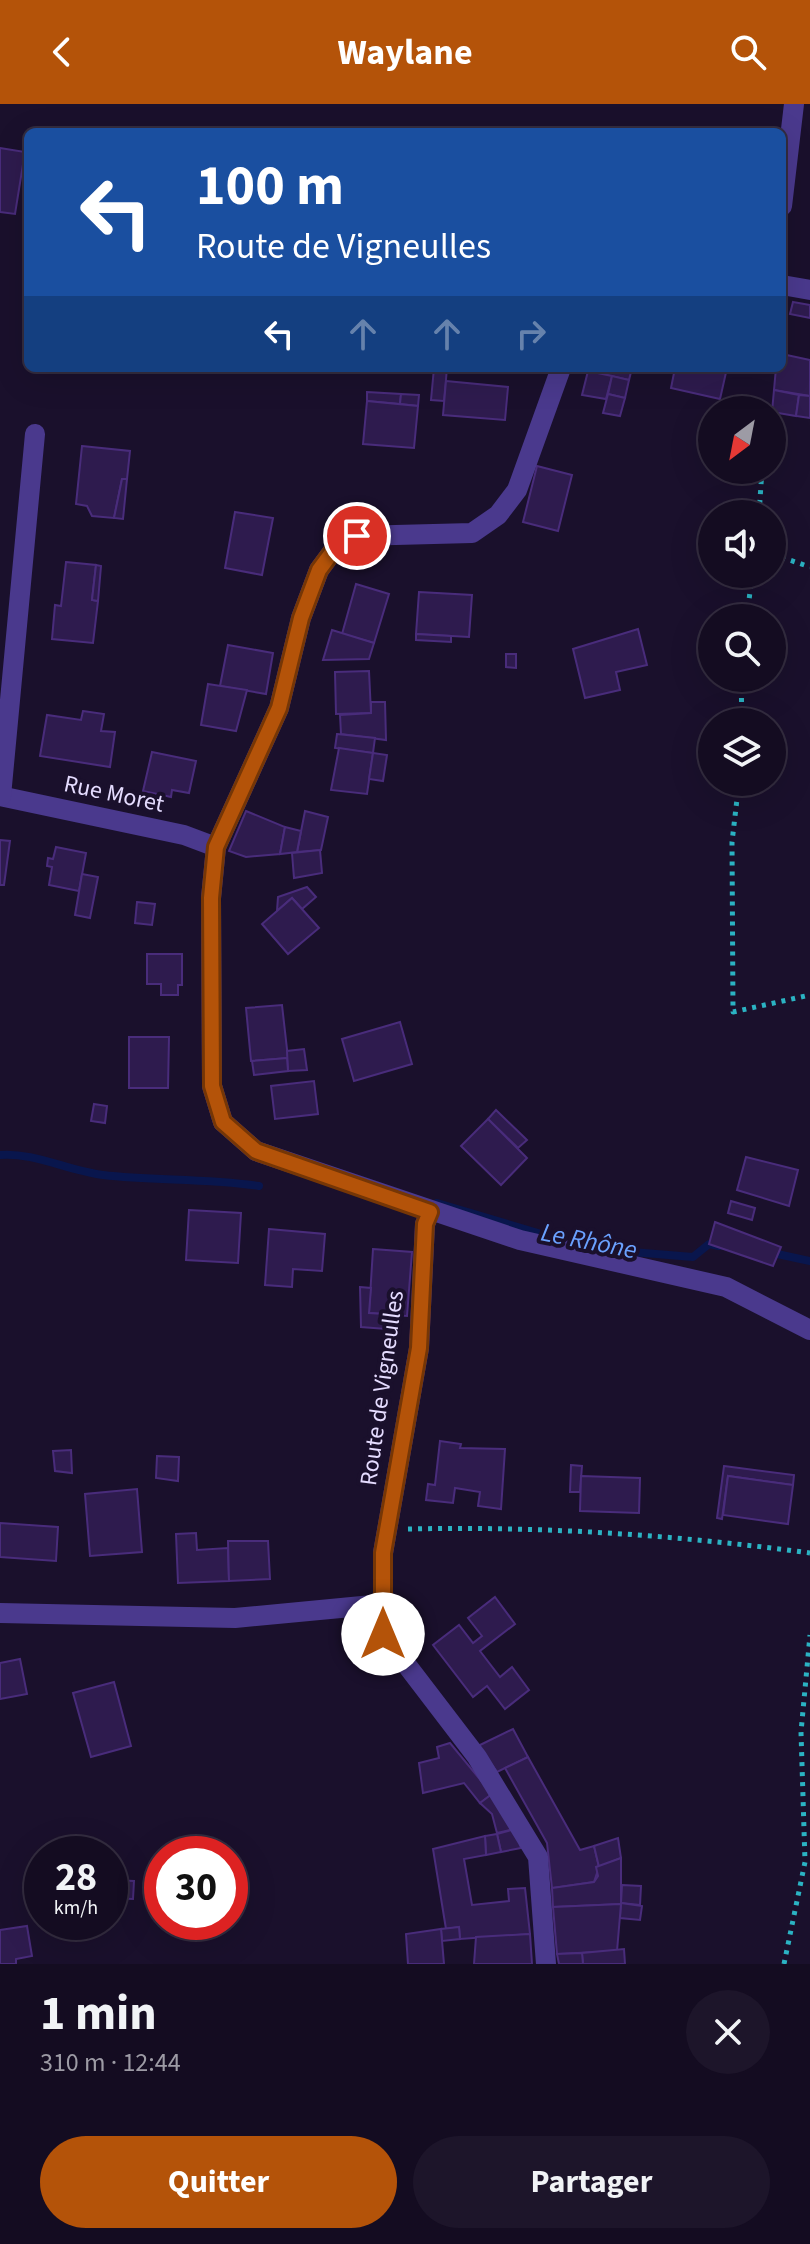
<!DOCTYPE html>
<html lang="fr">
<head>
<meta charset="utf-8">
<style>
  :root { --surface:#140c21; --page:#1d152a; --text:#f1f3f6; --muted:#9d9ba5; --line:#332c3f; --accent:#b45309 }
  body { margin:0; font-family:"Source Sans 3",sans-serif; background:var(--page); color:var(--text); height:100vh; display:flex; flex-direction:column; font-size:30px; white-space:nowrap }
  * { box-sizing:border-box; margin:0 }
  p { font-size:26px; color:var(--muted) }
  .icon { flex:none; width:44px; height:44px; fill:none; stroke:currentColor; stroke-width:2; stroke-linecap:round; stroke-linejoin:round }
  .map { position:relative; height:1860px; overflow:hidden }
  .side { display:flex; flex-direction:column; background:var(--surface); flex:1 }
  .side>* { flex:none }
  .hud { position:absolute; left:24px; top:24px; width:762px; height:244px; border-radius:12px; box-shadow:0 8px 32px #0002,0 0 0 2px var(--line); background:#1a4fa0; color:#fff; overflow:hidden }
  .needle { width:52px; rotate:212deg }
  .tools { position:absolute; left:698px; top:292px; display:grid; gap:16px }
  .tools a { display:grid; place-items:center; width:88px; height:88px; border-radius:50%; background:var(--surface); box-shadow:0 8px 32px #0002,0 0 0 2px var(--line); font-size:40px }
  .speed { position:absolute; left:24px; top:1732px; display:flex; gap:16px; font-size:40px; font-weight:700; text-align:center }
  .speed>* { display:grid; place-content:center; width:104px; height:104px; border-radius:50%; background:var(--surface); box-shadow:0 8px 32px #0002,0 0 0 2px var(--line); line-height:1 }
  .speed small { font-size:20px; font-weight:400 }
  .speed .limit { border:12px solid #d22; background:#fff; color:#111 }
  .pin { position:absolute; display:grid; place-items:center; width:68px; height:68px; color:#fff; margin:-34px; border:4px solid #fff; border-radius:50%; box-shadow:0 2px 8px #0007 }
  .me { position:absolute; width:88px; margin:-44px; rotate:0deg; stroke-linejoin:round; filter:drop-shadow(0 0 6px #0008) }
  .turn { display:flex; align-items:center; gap:28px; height:168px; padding:0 40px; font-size:36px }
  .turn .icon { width:104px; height:104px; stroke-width:2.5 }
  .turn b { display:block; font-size:56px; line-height:68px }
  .lanes { display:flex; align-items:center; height:76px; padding:0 40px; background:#0003; justify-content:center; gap:40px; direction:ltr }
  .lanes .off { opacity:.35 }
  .round { display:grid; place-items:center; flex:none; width:84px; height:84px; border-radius:42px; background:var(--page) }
  .overview { display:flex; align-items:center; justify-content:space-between; height:136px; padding:0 40px }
  h1 { font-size:48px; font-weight:700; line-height:60px }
  .cta { display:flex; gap:16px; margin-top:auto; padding:16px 40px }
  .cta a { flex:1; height:92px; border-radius:48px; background:var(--accent); color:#fff; font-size:32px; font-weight:700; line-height:92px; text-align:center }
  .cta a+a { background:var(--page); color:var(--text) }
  header { display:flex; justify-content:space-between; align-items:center; height:104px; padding:0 40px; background:var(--accent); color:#fff; font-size:36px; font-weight:700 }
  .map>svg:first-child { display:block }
</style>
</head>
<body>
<header><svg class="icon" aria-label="back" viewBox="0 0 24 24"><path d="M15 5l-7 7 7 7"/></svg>Waylane<svg class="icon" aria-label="search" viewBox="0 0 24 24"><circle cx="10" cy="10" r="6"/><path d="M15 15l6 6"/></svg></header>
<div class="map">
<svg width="810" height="1860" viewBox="0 0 810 1860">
  <rect width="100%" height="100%" fill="#1a102c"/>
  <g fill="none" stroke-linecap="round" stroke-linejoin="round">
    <g stroke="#09164d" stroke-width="8">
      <path d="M0 1051C33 1048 69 1067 103 1071 155 1077 207 1074 259 1082"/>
      <path d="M437 1099 558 1135"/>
      <path d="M607 1146 693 1153 709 1140 719 1142"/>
      <path d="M768 1148 810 1157"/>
    </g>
  </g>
  <g fill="#2e1b4e" stroke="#492c7b" stroke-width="2">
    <path d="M0 44 25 48 15 110 0 108Z"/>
    <path d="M793 198 810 201V214L790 210Z"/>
    <path d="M782 250 810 256V292L774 286 776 264H782Z"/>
    <path d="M434 264H447L444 297 431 296Z"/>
    <path d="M589 264H632L629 276 588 267Z"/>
    <path d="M675 264H727L720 295 671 284Z"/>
    <path d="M588 267 612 272 606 295 582 291Z"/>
    <path d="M612 272 629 276 625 294 608 290Z"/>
    <path d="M446 277 508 283 505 316 443 311Z"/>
    <path d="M774 286 799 291 796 312 772 308Z"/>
    <path d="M367 288 401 290 400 300 367 297Z"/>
    <path d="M401 290 419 291 418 302 400 300Z"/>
    <path d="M608 290 625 294 620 312 603 309Z"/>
    <path d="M799 291 810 292V314L796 312Z"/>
    <path d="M367 297 418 302 414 344 363 340Z"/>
    <path d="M82 342 130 347 127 375H122L114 414 92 412 87 402 76 400Z"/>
    <path d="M537 362 572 371 558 427 523 418Z"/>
    <path d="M122 375H127L123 415 114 414Z"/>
    <path d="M235 408 273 414 262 471 225 464Z"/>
    <path d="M66 458 96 461 92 496 98 497 93 539 52 535 55 501 61 502Z"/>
    <path d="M96 461 101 462 98 497 92 496Z"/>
    <path d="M356 480 389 490 374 539 342 530Z"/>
    <path d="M419 488 472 491 469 533 416 530Z"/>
    <path d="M638 525 647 561 616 568 620 586 585 594 573 545Z"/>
    <path d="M332 526 374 539 369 555 323 556Z"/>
    <path d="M416 530 451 532V538L416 536Z"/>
    <path d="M228 541 273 549 266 590 220 582Z"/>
    <path d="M506 550H516V564L506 563Z"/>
    <path d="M369 567 371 609 336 610 335 568Z"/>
    <path d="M208 580 247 586 236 627 201 621Z"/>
    <path d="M371 598H385L386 636 341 630 340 611 371 609Z"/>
    <path d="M83 607 104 610 101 627 115 628 110 663 40 652 47 611 81 616Z"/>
    <path d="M337 630 375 634 373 649 335 644Z"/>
    <path d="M339 644 373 649 367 690 331 686Z"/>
    <path d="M152 648 196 657 189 689 172 686 171 693 143 687Z"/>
    <path d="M373 649 387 651 383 677 369 675Z"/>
    <path d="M246 707 285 723 280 750 246 753 229 747Z"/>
    <path d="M305 707 328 713 321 746 297 748Z"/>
    <path d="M285 723 301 727 297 748 280 750Z"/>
    <path d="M0 736 10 737 4 781H0Z"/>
    <path d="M56 743 86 749 79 787 49 781 52 763 47 762 48 754 53 755Z"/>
    <path d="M320 746 322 769 294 774 292 749Z"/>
    <path d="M82 770 98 773 90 814 75 811Z"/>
    <path d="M307 783 316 793 302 805 292 794 277 807 278 793Z"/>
    <path d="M292 794 319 824 288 850 262 820Z"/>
    <path d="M137 798 155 800 152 821 135 819Z"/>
    <path d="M147 850H182V881H178V891H161V880H147Z"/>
    <path d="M282 901 288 954 251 957 246 904Z"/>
    <path d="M400 918 412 960 354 977 342 935Z"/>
    <path d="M129 933H169L168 984H129Z"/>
    <path d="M304 945 307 966 288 967 287 947Z"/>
    <path d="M287 954 288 967 254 971 252 957Z"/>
    <path d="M314 977 318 1010 275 1015 271 982Z"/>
    <path d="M94 1000 107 1002 105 1019 91 1017Z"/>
    <path d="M496 1006 527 1036 518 1044 488 1015Z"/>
    <path d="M488 1015 527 1054 501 1081 461 1042Z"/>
    <path d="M746 1053 798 1066 789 1102 737 1086Z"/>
    <path d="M731 1097 755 1104 752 1116 728 1109Z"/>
    <path d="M189 1106 241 1109 238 1159 186 1156Z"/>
    <path d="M715 1118 781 1143 773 1162 709 1140Z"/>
    <path d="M269 1125 325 1130 322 1167 293 1165 292 1183 265 1181Z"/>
    <path d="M373 1145 412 1148 407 1212 369 1209Z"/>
    <path d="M360 1183 371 1184 369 1209 386 1210V1225L361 1223Z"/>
    <path d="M440 1337 461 1340 460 1344 505 1345 501 1405 478 1402 480 1388 455 1384 453 1399 426 1396 428 1380 435 1381Z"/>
    <path d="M71 1346 72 1369 55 1367 53 1347Z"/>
    <path d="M157 1352 179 1353 178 1377 156 1374Z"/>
    <path d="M571 1361 582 1362 580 1388H570Z"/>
    <path d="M724 1362 794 1371 793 1381 728 1372 722 1415 717 1414Z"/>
    <path d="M581 1372 640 1374 639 1409 580 1407Z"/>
    <path d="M728 1372 793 1381 788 1420 723 1411Z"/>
    <path d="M137 1385 142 1448 90 1452 85 1390Z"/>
    <path d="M0 1419 58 1423 56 1457 0 1453Z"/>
    <path d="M196 1429 197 1446 228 1444 229 1477 178 1479 176 1430Z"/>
    <path d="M228 1437H268L270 1475 229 1477Z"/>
    <path d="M495 1493 515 1520 480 1547 500 1573 512 1563 529 1586 505 1605 487 1582 473 1593 433 1541 459 1521 473 1539 482 1532 468 1514Z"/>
    <path d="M20 1555 27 1590 0 1595V1559Z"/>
    <path d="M114 1578 131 1642 91 1653 73 1589Z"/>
    <path d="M513 1625 528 1653 497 1668 478 1642Z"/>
    <path d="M450 1639 492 1690 480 1699 464 1679 423 1689 419 1659 439 1654 437 1643Z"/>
    <path d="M528 1653 580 1746 594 1742 599 1763 594 1778 552 1784 547 1739 505 1664Z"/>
    <path d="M492 1690 515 1725 497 1729 492 1710 480 1699Z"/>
    <path d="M515 1725 521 1744 501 1748 497 1730Z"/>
    <path d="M497 1730 501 1748 486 1751 485 1732Z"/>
    <path d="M485 1732 486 1751 464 1755 472 1801 509 1797 508 1785 525 1784 530 1830 460 1835 459 1823 446 1825 433 1745Z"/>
    <path d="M618 1734 621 1754 599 1763 594 1742Z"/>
    <path d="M621 1754V1800L553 1803 552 1784 594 1778 598 1772 596 1763Z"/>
    <path d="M110 1776 134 1777 133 1795 110 1794Z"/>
    <path d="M622 1781 641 1782 640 1801 621 1799Z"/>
    <path d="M621 1799 642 1802 640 1816 620 1814Z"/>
    <path d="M621 1800 617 1847 557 1850 553 1803Z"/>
    <path d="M27 1822 32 1852 16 1855V1860H0V1826Z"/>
    <path d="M459 1823 460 1835 442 1837 441 1825Z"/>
    <path d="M441 1825 444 1860H408L406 1830Z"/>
    <path d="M530 1830 532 1860H474L476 1833Z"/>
    <path d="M624 1845 625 1860H583L582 1849Z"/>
    <path d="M582 1849 583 1860H559L557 1850Z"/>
  </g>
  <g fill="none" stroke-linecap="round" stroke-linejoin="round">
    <g stroke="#2bb3c3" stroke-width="5" stroke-dasharray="4 6" stroke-linecap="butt">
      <path d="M759 410 762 366"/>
      <path d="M772 450 810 463"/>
      <path d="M747 514 752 470"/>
      <path d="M741 574 742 618"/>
      <path d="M739 678 732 738 733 908 810 891"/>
      <path d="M408 1425C544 1422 676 1431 810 1449"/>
      <path d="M784 1860 805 1758 801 1628 810 1531"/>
    </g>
    <g stroke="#4a398d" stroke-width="20">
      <path d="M782 102 794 0"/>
      <path d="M782 181 810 186"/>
      <path d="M561 264 517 386 498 411 472 429 357 432 336 443 319 466 301 514 279 604 216 743 211 794 212 982 223 1018 256 1047 520 1136 726 1183 810 1226"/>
      <path d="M0 692 184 731 216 743"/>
      <path d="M1 692 35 330"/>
      <path d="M430 1108 425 1120 419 1244 383 1449V1530L477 1653 538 1753 546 1860"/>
      <path d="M0 1509 235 1514 383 1500"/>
    </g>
  </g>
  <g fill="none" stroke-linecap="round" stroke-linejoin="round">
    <defs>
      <path id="route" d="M357 432 336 443 319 466 301 514 279 604 216 743 211 794 212 982 223 1018 256 1047 430 1108 425 1120 419 1244 383 1449V1530"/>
    </defs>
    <use href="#route" stroke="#753606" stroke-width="20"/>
    <use href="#route" stroke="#b45309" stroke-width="14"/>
  </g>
  <g text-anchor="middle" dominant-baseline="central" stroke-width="8" stroke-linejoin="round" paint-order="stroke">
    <g font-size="24" fill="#e5dcff" stroke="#1a102c">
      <text transform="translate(114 690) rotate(12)">Rue Moret</text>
      <text transform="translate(382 1284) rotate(-82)">Route de Vigneulles</text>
    </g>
    <g font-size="26" font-style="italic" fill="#6aa1ff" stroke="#1a102c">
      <text transform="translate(589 1137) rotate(11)">Le Rhône</text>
    </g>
  </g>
</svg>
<div class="tools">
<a><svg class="needle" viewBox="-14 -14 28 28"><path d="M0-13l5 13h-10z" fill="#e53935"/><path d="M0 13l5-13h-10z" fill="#9d9ba5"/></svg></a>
<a><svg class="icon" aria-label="sound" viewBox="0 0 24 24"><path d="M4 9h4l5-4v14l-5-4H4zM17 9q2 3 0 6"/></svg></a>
<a><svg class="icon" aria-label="search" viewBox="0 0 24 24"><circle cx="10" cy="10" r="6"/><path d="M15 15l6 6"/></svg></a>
<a><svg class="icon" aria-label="layers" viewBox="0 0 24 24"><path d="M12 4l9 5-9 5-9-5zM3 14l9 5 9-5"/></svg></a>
</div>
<div class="speed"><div>28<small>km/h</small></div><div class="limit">30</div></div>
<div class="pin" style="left:357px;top:432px;background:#d93025"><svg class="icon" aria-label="arrive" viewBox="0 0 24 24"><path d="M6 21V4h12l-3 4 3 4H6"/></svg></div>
<svg class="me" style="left:383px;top:1530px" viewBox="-20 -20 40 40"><circle r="19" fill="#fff"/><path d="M0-13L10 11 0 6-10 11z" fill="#b45309"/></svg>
<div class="hud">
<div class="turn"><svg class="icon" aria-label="left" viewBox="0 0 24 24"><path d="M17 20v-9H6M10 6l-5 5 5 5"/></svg><div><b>100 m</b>Route de Vigneulles</div></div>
<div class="lanes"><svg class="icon" aria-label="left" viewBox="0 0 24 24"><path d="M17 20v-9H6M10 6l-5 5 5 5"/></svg><svg class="icon off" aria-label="ahead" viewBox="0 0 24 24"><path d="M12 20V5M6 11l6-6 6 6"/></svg><svg class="icon off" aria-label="ahead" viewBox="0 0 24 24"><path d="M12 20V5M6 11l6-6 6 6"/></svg><svg class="icon off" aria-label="right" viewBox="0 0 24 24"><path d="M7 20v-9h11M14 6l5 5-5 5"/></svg></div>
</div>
</div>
<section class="side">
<div class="overview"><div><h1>1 min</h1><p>310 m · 12:44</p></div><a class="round"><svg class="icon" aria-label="close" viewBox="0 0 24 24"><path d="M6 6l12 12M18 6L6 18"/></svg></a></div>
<div class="cta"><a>Quitter</a><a>Partager</a></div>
</section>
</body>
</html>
